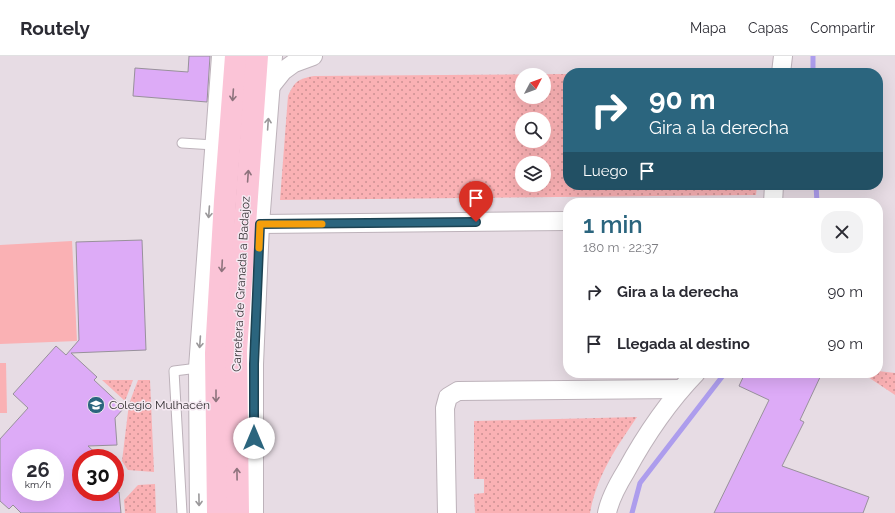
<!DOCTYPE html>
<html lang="es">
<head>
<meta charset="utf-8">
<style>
  :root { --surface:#fff; --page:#f2f2f3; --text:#2b2b33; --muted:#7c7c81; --line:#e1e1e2; --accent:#2b657e }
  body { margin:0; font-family:Raleway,sans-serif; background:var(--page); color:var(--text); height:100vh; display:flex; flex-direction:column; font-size:15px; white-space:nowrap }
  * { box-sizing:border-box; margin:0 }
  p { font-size:13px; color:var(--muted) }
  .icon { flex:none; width:22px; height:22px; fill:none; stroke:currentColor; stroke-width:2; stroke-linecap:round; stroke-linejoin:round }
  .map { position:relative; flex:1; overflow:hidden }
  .panel { position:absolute; left:563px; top:142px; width:320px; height:180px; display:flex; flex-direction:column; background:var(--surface); border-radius:16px; box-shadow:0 4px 16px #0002 }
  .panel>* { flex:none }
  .top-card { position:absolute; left:563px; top:12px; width:320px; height:122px; border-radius:16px; box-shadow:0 4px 16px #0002; background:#2b657e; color:#fff; overflow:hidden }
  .needle { width:26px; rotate:49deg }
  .tools { position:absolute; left:515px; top:12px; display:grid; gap:8px }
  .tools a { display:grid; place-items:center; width:36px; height:36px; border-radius:50%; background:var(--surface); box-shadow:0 4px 16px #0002; font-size:20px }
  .speed { position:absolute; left:12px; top:393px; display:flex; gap:8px; font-size:20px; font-weight:700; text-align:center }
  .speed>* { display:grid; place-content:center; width:52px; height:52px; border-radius:50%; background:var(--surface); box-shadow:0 4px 16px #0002; line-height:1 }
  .speed small { font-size:10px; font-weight:400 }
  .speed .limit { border:6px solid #d22; background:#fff; color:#111 }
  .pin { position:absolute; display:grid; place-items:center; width:34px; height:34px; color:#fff; margin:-41px -17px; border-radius:50% 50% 50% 0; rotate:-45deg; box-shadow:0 0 4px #0007 }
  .pin .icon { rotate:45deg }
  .me { position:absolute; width:44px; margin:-22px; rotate:0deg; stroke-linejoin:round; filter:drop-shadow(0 0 3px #0008) }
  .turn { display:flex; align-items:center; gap:14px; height:84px; padding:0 20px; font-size:18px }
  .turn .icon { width:52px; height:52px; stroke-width:2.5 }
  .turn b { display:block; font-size:28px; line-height:34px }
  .then { display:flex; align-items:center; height:38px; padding:0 20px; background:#0003; gap:8px; font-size:15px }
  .round { display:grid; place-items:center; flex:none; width:42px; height:42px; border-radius:16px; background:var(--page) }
  .summary { display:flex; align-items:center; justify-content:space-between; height:68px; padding:0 20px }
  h1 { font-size:24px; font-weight:600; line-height:30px; color:var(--accent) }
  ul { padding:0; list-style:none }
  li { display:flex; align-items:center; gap:12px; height:52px; padding:0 20px }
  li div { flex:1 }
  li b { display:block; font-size:15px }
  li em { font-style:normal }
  header { display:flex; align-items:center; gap:24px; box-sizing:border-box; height:56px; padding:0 20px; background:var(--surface); border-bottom:1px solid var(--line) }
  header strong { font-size:19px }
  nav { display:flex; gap:22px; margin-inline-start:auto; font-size:14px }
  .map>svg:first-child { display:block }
</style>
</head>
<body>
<header>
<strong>Routely</strong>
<nav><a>Mapa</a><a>Capas</a><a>Compartir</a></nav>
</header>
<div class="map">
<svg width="895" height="457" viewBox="0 0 895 457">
  <defs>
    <pattern id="grass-dots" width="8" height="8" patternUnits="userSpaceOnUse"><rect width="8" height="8" fill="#fab1b4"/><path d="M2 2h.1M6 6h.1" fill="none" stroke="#cb9193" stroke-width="1.8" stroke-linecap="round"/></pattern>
  </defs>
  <rect width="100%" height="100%" fill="#e7dce4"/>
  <g fill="url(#grass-dots)" fill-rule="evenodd">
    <path d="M568 18V129H757L756 139 280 144 288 40C295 25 298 23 314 20ZM522 19H544V41H522ZM522 63H544V85H522ZM522 107H544V129H522Z"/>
    <path d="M878 315 895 317V339L862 317H878Z"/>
    <path d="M102 324H133L125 345Z"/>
    <path d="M138 324H150L154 416 128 414 122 405 129 348Z"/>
    <path d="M637 361C616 392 597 419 590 457H475L474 438 484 437V423H474V365Z"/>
    <path d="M155 428 156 457H125L124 444 138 429Z"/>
  </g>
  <g fill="#fab1b4">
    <path d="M72 185 77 285 0 288V189Z"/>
    <path d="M0 307H6L7 357H0Z"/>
  </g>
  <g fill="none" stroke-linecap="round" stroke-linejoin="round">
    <g stroke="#ad9ded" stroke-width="5">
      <path d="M813 0V17"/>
      <path d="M816 129 817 147"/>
      <path d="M632 457 640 427 725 317"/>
    </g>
  </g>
  <g fill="#ddabf7" stroke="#98919b" fill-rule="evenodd">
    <path d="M189 0H210L207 46 133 40 135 12 188 16Z"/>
    <path d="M142 184 146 294 71 297 97 321 94 324 124 352 115 362 117 389 88 390 101 402H81V436H119L121 457H21L13 449 9 453 0 445V383L28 352 13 338 56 290 66 299 79 284 76 186ZM21 402H55V436H21Z"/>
    <path d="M745 317H822L800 364 804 366 782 410 869 441 863 457H714L769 344 739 330Z"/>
  </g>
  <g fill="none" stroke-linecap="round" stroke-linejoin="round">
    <defs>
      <g id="lane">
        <path d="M182 87 214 89"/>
        <path d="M182 457 174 315 198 312"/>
      </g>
      <g id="street">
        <path d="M781 17 783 0"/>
        <path d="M271 30 283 15 294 7 313 0"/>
        <path d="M773 147 774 129"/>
        <path d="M260 168 568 165"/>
        <path d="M199 457 198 312 221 0"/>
        <path d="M254 457V308L260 168 273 0"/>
        <path d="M447 457 445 352 448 341 458 335 681 333"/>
        <path d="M607 457C610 442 618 428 626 415 645 380 668 346 696 317"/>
      </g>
      <g id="highway">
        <path d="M218 457 216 297 225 145 236 0"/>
        <path d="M238 457 236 295 257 0"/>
      </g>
    </defs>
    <use href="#lane" stroke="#bdb2ba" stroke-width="11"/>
    <use href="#street" stroke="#bdb2ba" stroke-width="20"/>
    <use href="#highway" stroke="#b6919e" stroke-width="24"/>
    <use href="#lane" stroke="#fff" stroke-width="9"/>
    <use href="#street" stroke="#fff" stroke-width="18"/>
    <use href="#highway" stroke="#fbc4d7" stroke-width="22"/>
  </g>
  <defs><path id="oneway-shaft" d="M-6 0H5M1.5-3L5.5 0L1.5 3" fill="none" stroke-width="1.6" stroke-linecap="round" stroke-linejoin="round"/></defs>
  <g stroke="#8e737d">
    <use href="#oneway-shaft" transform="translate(233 39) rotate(94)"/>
    <use href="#oneway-shaft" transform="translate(248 120) rotate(-86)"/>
    <use href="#oneway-shaft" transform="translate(222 210) rotate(93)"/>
    <use href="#oneway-shaft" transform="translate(216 340) rotate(90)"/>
    <use href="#oneway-shaft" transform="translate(237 418) rotate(-91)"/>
  </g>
  <g stroke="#9a989a">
    <use href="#oneway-shaft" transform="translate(268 68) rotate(-86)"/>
    <use href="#oneway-shaft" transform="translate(209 156) rotate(94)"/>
    <use href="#oneway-shaft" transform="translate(200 286) rotate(94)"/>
    <use href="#oneway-shaft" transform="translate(199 444) rotate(89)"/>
  </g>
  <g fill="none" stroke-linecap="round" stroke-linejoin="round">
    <defs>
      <path id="route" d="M254 382V308L260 168 476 166"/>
    </defs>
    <use href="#route" stroke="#1c4252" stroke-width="10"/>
    <use href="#route" stroke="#2b657e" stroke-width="7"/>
    <path stroke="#f59e0b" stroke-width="7" d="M259 192 260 168H322"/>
  </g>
  <defs>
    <symbol id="school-disc" viewBox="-11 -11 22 22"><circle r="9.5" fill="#2b657e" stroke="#f5e9f2"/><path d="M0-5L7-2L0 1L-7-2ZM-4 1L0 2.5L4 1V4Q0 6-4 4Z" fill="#fff"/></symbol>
  </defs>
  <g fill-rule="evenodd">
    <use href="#school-disc" x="86" y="339" width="20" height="20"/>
  </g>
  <g text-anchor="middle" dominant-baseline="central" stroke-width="3" stroke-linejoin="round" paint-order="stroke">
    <g font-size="12" fill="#353134" stroke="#f5e9f2">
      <text transform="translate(241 228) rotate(-87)">Carretera de Granada a Badajoz</text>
    </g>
    <g font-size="12" fill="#353134" stroke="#f5e9f2" text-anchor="start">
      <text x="109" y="349">Colegio Mulhacén</text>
    </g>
  </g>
</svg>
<div class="tools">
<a><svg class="needle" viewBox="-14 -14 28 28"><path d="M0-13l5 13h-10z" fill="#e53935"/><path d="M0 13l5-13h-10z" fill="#7c7c81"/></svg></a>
<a><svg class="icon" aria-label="search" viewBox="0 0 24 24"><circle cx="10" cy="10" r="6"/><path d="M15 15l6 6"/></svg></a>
<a><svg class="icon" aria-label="layers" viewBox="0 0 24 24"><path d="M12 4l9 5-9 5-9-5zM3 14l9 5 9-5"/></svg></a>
</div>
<div class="speed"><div>26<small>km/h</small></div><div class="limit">30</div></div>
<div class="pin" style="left:476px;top:166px;background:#d93025"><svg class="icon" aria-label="arrive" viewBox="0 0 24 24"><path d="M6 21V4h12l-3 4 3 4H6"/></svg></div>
<svg class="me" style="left:254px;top:382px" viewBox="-20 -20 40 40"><circle r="19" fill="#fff"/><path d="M0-13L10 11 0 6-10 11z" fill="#2b657e"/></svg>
<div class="top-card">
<div class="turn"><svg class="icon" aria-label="right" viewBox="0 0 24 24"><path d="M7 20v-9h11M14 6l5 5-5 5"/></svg><div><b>90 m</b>Gira a la derecha</div></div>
<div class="then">Luego<svg class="icon" aria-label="arrive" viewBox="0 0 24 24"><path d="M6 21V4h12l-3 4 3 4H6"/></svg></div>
</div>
<section class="panel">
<div class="summary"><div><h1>1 min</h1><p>180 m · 22:37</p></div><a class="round"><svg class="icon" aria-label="close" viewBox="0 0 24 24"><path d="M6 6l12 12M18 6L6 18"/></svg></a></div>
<ul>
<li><svg class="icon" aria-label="right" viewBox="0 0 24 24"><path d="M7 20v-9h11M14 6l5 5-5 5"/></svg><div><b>Gira a la derecha</b></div><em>90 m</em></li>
<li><svg class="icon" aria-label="arrive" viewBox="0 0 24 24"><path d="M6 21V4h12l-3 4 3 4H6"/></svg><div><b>Llegada al destino</b></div><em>90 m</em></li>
</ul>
</section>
</div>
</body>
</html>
